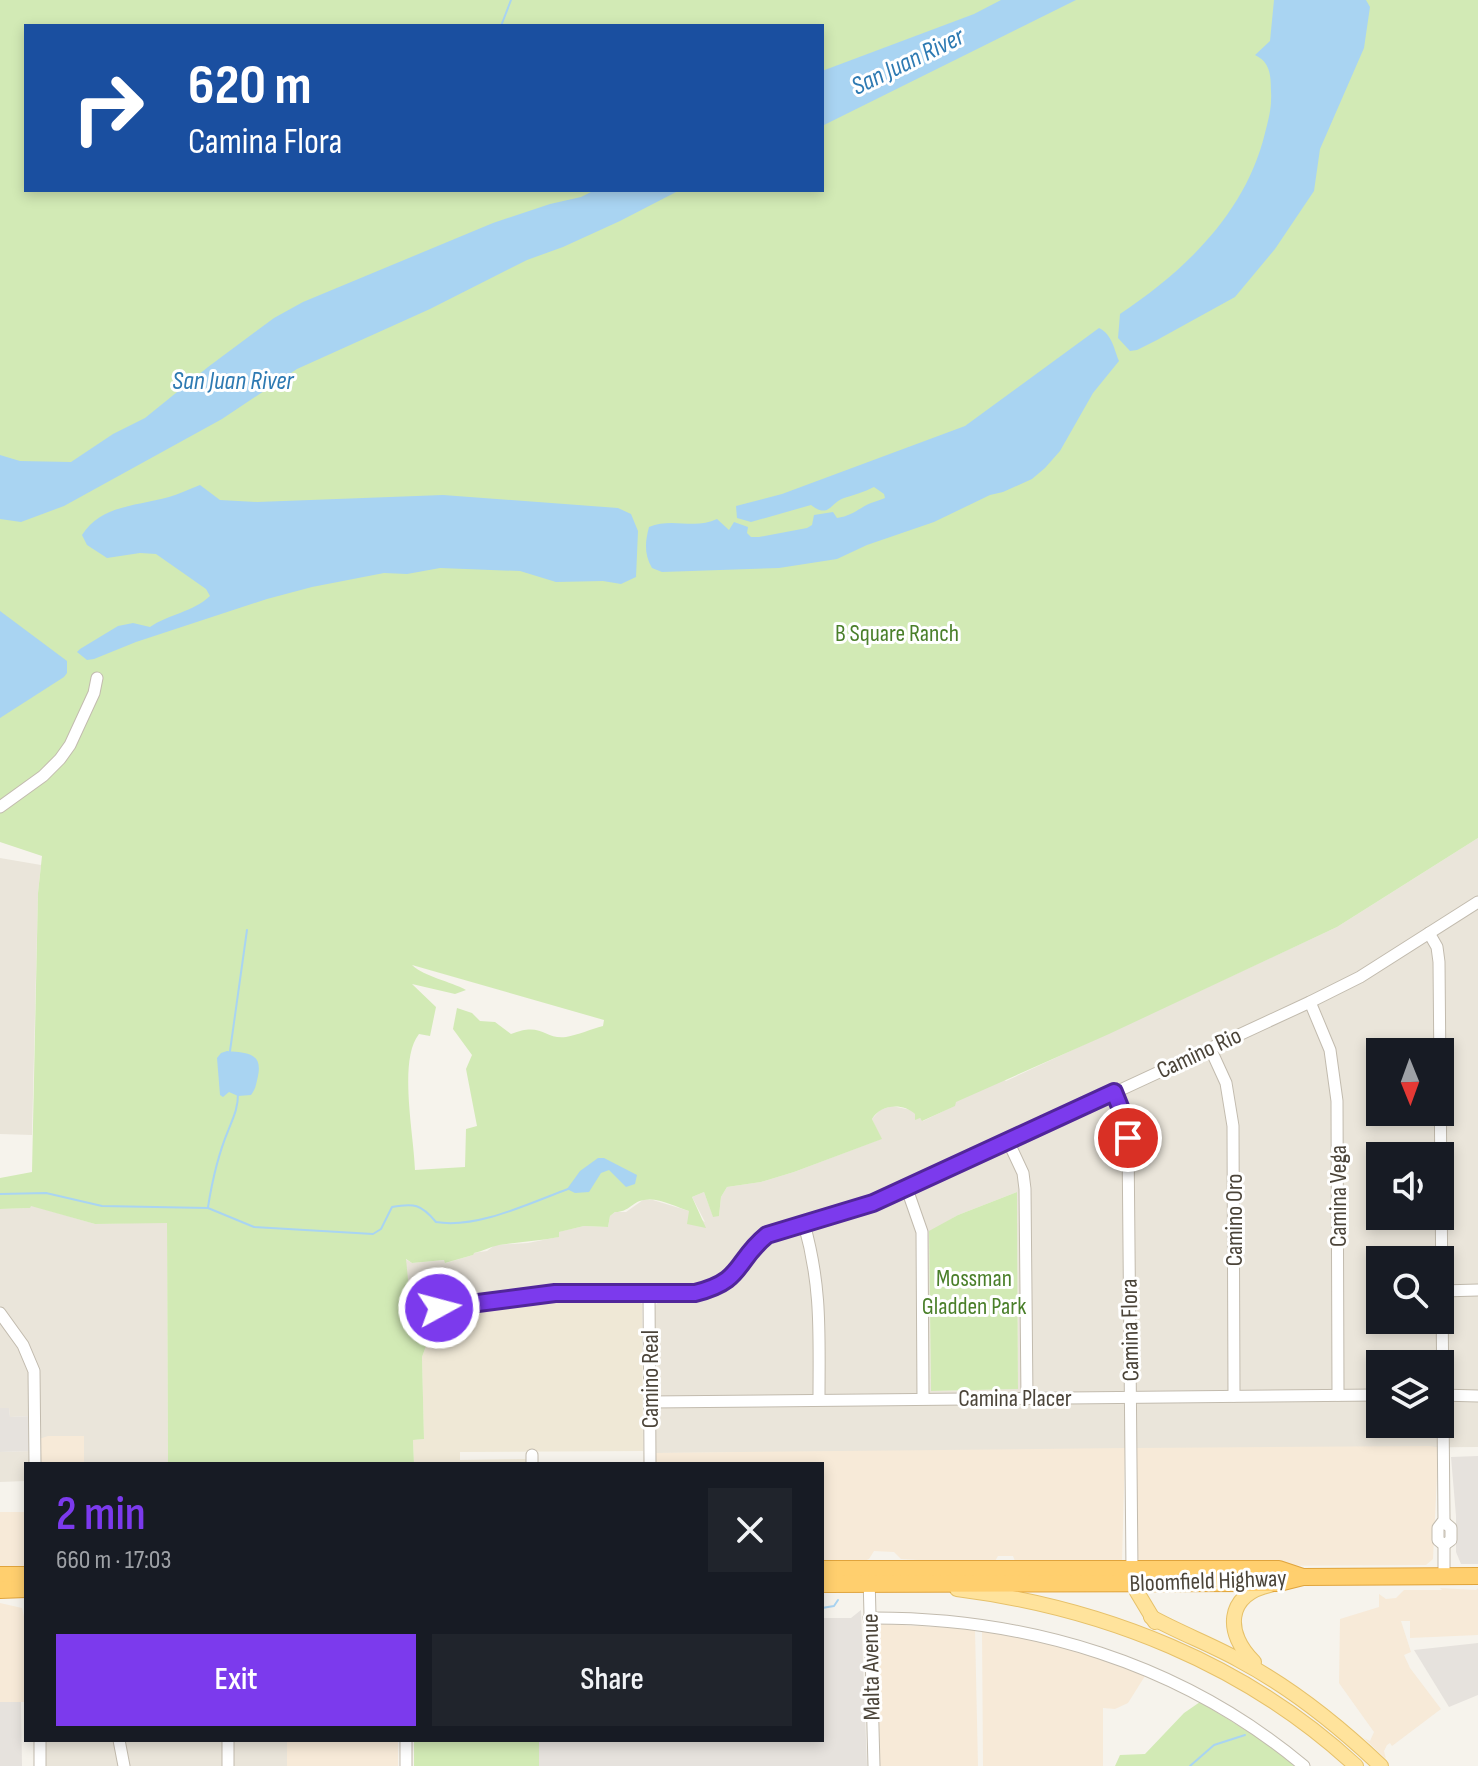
<!DOCTYPE html>
<html lang="en">
<head>
<meta charset="utf-8">
<style>
  :root { --surface:#171b24; --page:#20242c; --text:#f1f3f6; --muted:#9ea1a6; --accent:#7c3aed }
  body { margin:0; font-family:"Sofia Sans Condensed",sans-serif; background:var(--page); color:var(--text); height:100vh; display:flex; flex-direction:column; font-size:30px; white-space:nowrap }
  * { box-sizing:border-box; margin:0 }
  p { font-size:26px; color:var(--muted) }
  .icon { flex:none; width:44px; height:44px; fill:none; stroke:currentColor; stroke-width:2; stroke-linecap:round; stroke-linejoin:round }
  .map { position:relative; flex:1; overflow:hidden }
  .side { position:absolute; left:24px; top:1462px; width:800px; height:280px; display:flex; flex-direction:column; background:var(--surface); border-radius:0px; box-shadow:0 4px 12px #0003 }
  .side>* { flex:none }
  .banner { position:absolute; left:24px; top:24px; width:800px; height:168px; border-radius:0px; box-shadow:0 4px 12px #0003; background:#1a4fa0; color:#fff; overflow:hidden }
  .needle { width:52px; rotate:179deg }
  .tools { position:absolute; left:1366px; top:1038px; display:grid; gap:16px }
  .tools a { display:grid; place-items:center; width:88px; height:88px; border-radius:0px; background:var(--surface); box-shadow:0 4px 12px #0003; font-size:40px }
  .pin { position:absolute; display:grid; place-items:center; width:68px; height:68px; color:#fff; margin:-34px; border:4px solid #fff; border-radius:50%; box-shadow:0 2px 8px #0007 }
  .me { position:absolute; width:88px; margin:-44px; rotate:83deg; stroke-linejoin:round; filter:drop-shadow(0 0 6px #0008) }
  .turn { display:flex; align-items:center; gap:28px; height:168px; padding:0 32px; font-size:36px }
  .turn .icon { width:104px; height:104px; stroke-width:2.5 }
  .turn b { display:block; font-size:56px; line-height:68px }
  .round { display:grid; place-items:center; flex:none; width:84px; height:84px; border-radius:0px; background:var(--page) }
  .overview { display:flex; align-items:center; justify-content:space-between; height:136px; padding:0 32px }
  h1 { font-size:48px; font-weight:600; line-height:60px; color:var(--accent) }
  .button { display:flex; gap:16px; margin-top:auto; padding:16px 32px }
  .button a { flex:1; height:92px; border-radius:0px; background:var(--accent); color:#fff; font-size:32px; font-weight:600; line-height:92px; text-align:center }
  .button a+a { background:var(--page); color:var(--text) }
  .map>svg:first-child { display:block }
</style>
</head>
<body>
<div class="map">
<svg width="1478" height="1766" viewBox="0 0 1478 1766">
  <rect width="100%" height="100%" fill="#f6f3ec"/>
  <g fill="#eae5da" fill-rule="evenodd">
    <path d="M1478 838V1447L656 1453V1410L659 1407V1395L656 1391 655 1306 659 1301V1287L546 1288 438 1302 420 1297 410 1300 405 1259 412 1263 445 1260 446 1263 473 1255V1253L487 1251 495 1245 528 1243 558 1237V1232L584 1226 608 1227 610 1216 615 1212H626L643 1200H653L689 1211 705 1222 692 1197 704 1192 713 1216H719L721 1197 727 1187 761 1182 794 1172 881 1139 872 1119 880 1110 892 1106 911 1110 923 1121 954 1106 960 1089 995 1073 1006 1081 1337 927ZM1380 1052H1440V1112H1380ZM1380 1156H1440V1216H1380ZM1017 1192 1018 1389 931 1391 929 1232 958 1215ZM1380 1260H1440V1320H1380ZM1380 1364H1440V1424H1380Z"/>
    <path d="M0 858 41 865 38 893 32 1135 0 1134Z"/>
    <path d="M30 1205 95 1224 167 1222 168 1464H84V1436L39 1439 40 1386 36 1363 27 1342 0 1306V1209L29 1208Z"/>
    <path d="M0 1321 21 1350 29 1370 31 1416 10 1417 9 1408H0Z"/>
    <path d="M31 1451 30 1464H26V1481L0 1482V1452Z"/>
    <rect x="45" y="1740" width="242" height="26"/>
  </g>
  <g fill="#f7ead8">
    <path d="M48 1436H84V1464L39 1463V1439Z"/>
    <path d="M1430 1446 1437 1447V1477L1433 1559 1426 1565 1203 1566 1140 1562 1138 1558 1136 1448Z"/>
    <path d="M1125 1448 1122 1562 1015 1561 1013 1556H998L994 1563 953 1562 901 1559 894 1552 874 1551 869 1559 862 1562H822V1464H656V1453Z"/>
    <path d="M0 1512H26V1566L0 1567Z"/>
    <path d="M1440 1588 1476 1590 1478 1588V1635L1410 1638V1621H1401L1411 1652 1404 1655 1410 1668 1441 1709 1392 1746 1390 1743 1387 1745 1384 1751 1386 1759 1364 1738 1370 1741 1374 1732 1339 1683 1340 1619 1379 1607V1594L1386 1599 1396 1598 1404 1590H1442Z"/>
    <path d="M0 1603 22 1608 26 1625V1702H0Z"/>
    <path d="M883 1624 975 1629 978 1766H880L876 1632 879 1625Z"/>
    <path d="M982 1630 1022 1636 1100 1658 1145 1676 1128 1703 1115 1709 1103 1708V1766H983Z"/>
    <rect x="287" y="1740" width="111" height="26"/>
  </g>
  <g fill="#e6e2dd">
    <path d="M0 1408H9L10 1417 31 1416V1451L0 1452Z"/>
    <path d="M1478 1456V1564H1461L1456 1552V1516L1451 1457Z"/>
    <path d="M861 1610 867 1766H539V1740H822V1618H851Z"/>
    <path d="M1478 1643V1695L1449 1707 1414 1650Z"/>
    <path d="M0 1702H21L22 1766H0Z"/>
  </g>
  <path fill="#efe8d6" d="M638 1301 642 1304 643 1451 460 1452V1460L527 1459V1464H414L413 1440 424 1439 422 1357 426 1346 442 1337 435 1328 434 1317 548 1302Z"/>
  <g fill="#d2eab5" fill-rule="evenodd">
    <path d="M0 0H1478V838L1337 927 1109 1034 956 1102 955 1106 922 1121 920 1118 915 1120V1114C903 1103 881 1104 872 1119L882 1139 794 1172 761 1182 727 1187 721 1197 719 1216 713 1217 704 1192 692 1197 706 1228 687 1224 689 1211C676 1207 658 1197 644 1200 631 1202 630 1212 615 1212L610 1216 608 1227 584 1226 559 1232V1237C539 1241 519 1242 499 1245 490 1247 483 1251 474 1253L473 1255 445 1263 444 1260 412 1263 406 1259 410 1300 405 1308C406 1319 410 1324 421 1326L434 1317 435 1328 443 1337 426 1346 422 1357 424 1439 413 1440 414 1464H168L167 1223 95 1224 31 1206 30 1208 0 1209V1178L32 1172 38 893 42 856 0 842ZM26 26H822V190H26ZM412 965 604 1020 603 1026C591 1029 578 1035 566 1037 545 1040 542 1021 511 1034L495 1022 480 1021 472 1013 457 1008 453 1029 472 1055 466 1069 477 1126 466 1129 465 1167 415 1170C414 1135 398 1060 419 1034L430 1036 436 1007 412 984 455 994 466 990C450 981 425 977 412 965Z"/>
    <path d="M1017 1192 1018 1389 931 1391 929 1231 958 1215Z"/>
    <path d="M1200 1702 1262 1740 1295 1766H1115L1120 1755 1145 1754 1184 1713Z"/>
    <rect x="414" y="1740" width="125" height="26"/>
  </g>
  <g fill="#a9d4f2">
    <path d="M1001 0H1076L822 126V71L974 14Z"/>
    <path d="M1274 0H1366L1370 7 1364 48 1320 149 1314 191 1275 249 1235 297 1157 340 1137 350 1130 351 1118 338 1120 314C1186 270 1246 212 1265 133 1269 118 1272 106 1271 91 1271 75 1270 62 1255 55L1270 41Z"/>
    <path d="M595 190H680L620 221 563 247 527 260 430 309 297 369 222 419 64 506 21 522 0 519V455L20 461 71 462 113 434 145 418 208 367 274 318 303 302 493 223 550 204 581 197Z"/>
    <path d="M1099 328C1112 334 1114 349 1119 361L1093 393 1060 451 1045 468 1032 479 1003 492 990 495 934 522 867 545 837 559 779 568 662 572 652 568C644 554 645 542 649 527 672 517 695 530 717 519L729 530 734 522 748 527 747 533 751 537H759L807 528 812 525 814 515 833 512 837 518C852 516 859 508 871 503 876 501 881 500 885 498L884 494 874 487C864 492 854 495 844 498 830 503 829 519 811 505L751 522 737 518 736 506 782 494 965 426Z"/>
    <path d="M200 485 220 500 257 502 443 495 618 508 631 514 638 531 636 577 621 584 603 581 556 582 520 571 440 568 407 574 384 573 312 587 267 599 136 642 94 659 87 660 77 652 80 649 118 626 133 623 150 627C169 614 193 612 210 596L206 589 156 554 140 553 107 558 87 545 82 535C101 505 137 506 169 497 179 494 189 489 200 485Z"/>
    <path d="M0 611 67 661V673L64 677 0 718Z"/>
    <path d="M227 1051C246 1053 263 1052 258 1076 256 1084 256 1089 251 1095L238 1096 229 1092 223 1097 220 1095 217 1058 221 1053Z"/>
    <path d="M598 1158H604L637 1175 635 1184 626 1187 609 1170 601 1173 589 1192 575 1193 567 1189 580 1171Z"/>
  </g>
  <g fill="none" stroke-linecap="round" stroke-linejoin="round">
    <g stroke="#a9d4f2" stroke-width="2">
      <path d="M501 26 511 0"/>
      <path d="M230 1051 247 930"/>
      <path d="M0 1194 46 1193 102 1206 208 1208 254 1227 373 1234 381 1229 392 1207C414 1203 421 1204 436 1222 477 1229 530 1203 568 1189"/>
      <path d="M208 1207C212 1182 218 1155 228 1131 233 1118 238 1109 238 1094"/>
      <path d="M822 1608 834 1606 838 1600"/>
      <path d="M1190 1766 1214 1745 1245 1735"/>
    </g>
    <defs>
      <g id="minor">
        <path d="M0 807 43 776 60 759 70 745 94 693 97 678"/>
        <path d="M1429 933 1437 947 1439 962 1444 1520 1438 1528V1540L1444 1545V1576"/>
        <path d="M1310 1002 1330 1050 1337 1101 1338 1395"/>
        <path d="M1210 1048 1226 1083 1233 1126 1234 1396"/>
        <path d="M1114 1092 1124 1117 1128 1138 1132 1570"/>
        <path d="M1008 1141 1023 1173 1025 1189 1027 1399"/>
        <path d="M907 1189 922 1232 923 1398"/>
        <path d="M804 1224C822 1287 819 1336 819 1399"/>
        <path d="M1442 1291 1478 1290"/>
        <path d="M649 1294 650 1464"/>
        <path d="M416 1311 555 1293H695C744 1281 734 1261 767 1235L873 1203 907 1189 1310 1002 1360 977 1478 902"/>
        <path d="M0 1313 23 1345 34 1371 35 1464"/>
        <path d="M1440 1395 1478 1396"/>
        <path d="M650 1402 1380 1395"/>
        <path d="M532 1455V1464"/>
        <path d="M1444 1545 1451 1540V1528L1444 1522"/>
        <path d="M869 1577 874 1766"/>
        <path d="M869 1618C1028 1617 1181 1663 1304 1766"/>
        <path d="M119 1740 124 1766"/>
        <path d="M406 1740V1766"/>
        <path d="M40 1766V1740"/>
        <path d="M228 1766V1740"/>
      </g>
      <g id="major">
        <path d="M1133 1576 1137 1592 1155 1622"/>
        <path d="M957 1589C1105 1608 1246 1664 1356 1766"/>
        <path d="M1151 1617C1180 1633 1210 1644 1239 1660 1292 1688 1338 1725 1381 1766"/>
        <path d="M1254 1662C1225 1634 1225 1595 1270 1585"/>
      </g>
      <g id="highway">
        <path d="M822 1569H1279L1303 1577"/>
        <path d="M0 1575H26"/>
        <path d="M822 1584 1279 1583 1303 1577 1478 1576"/>
        <path d="M0 1590 26 1589"/>
      </g>
    </defs>
    <use href="#minor" stroke="#c2bbae" stroke-width="13"/>
    <use href="#major" stroke="#e6c16a" stroke-width="16"/>
    <use href="#highway" stroke="#e0a43c" stroke-width="18"/>
    <use href="#minor" stroke="#fff" stroke-width="11"/>
    <use href="#major" stroke="#ffe39c" stroke-width="14"/>
    <use href="#highway" stroke="#ffcf6e" stroke-width="16"/>
  </g>
  <g fill="none" stroke-linecap="round" stroke-linejoin="round">
    <defs>
      <path id="route" d="M439 1308 555 1293H695C744 1281 734 1262 767 1235L873 1203 1114 1092 1124 1117 1128 1138"/>
    </defs>
    <use href="#route" stroke="#51269a" stroke-width="20"/>
    <use href="#route" stroke="#7c3aed" stroke-width="14"/>
  </g>
  <g text-anchor="middle" dominant-baseline="central" stroke-width="6" stroke-linejoin="round" paint-order="stroke">
    <g font-size="24" fill="#4a7f2a" stroke="#fff">
      <text x="897" y="633">B Square Ranch</text>
      <text x="974" y="1278">Mossman<tspan x="974" dy="28">Gladden Park</tspan></text>
    </g>
    <g font-size="24" fill="#4b4439" stroke="#fff">
      <text transform="translate(1199 1053) rotate(-25)">Camino Rio</text>
      <text transform="translate(1338 1196) rotate(-90)">Camina Vega</text>
      <text transform="translate(1234 1220) rotate(-90)">Camino Oro</text>
      <text transform="translate(1130 1330) rotate(-91)">Camina Flora</text>
      <text transform="translate(650 1379) rotate(-90)">Camino Real</text>
      <text x="1015" y="1398">Camina Placer</text>
      <text transform="translate(1208 1581) rotate(-2)">Bloomfield Highway</text>
      <text transform="translate(871 1667) rotate(-91)">Malta Avenue</text>
    </g>
    <g font-size="26" font-style="italic" fill="#2e7ab2" stroke="#fff">
      <text transform="translate(908 62) rotate(-26)">San Juan River</text>
      <text x="233" y="381">San Juan River</text>
    </g>
  </g>
</svg>
<div class="tools">
<a><svg class="needle" viewBox="-14 -14 28 28"><path d="M0-13l5 13h-10z" fill="#e53935"/><path d="M0 13l5-13h-10z" fill="#9ea1a6"/></svg></a>
<a><svg class="icon" aria-label="sound" viewBox="0 0 24 24"><path d="M4 9h4l5-4v14l-5-4H4zM17 9q2 3 0 6"/></svg></a>
<a><svg class="icon" aria-label="search" viewBox="0 0 24 24"><circle cx="10" cy="10" r="6"/><path d="M15 15l6 6"/></svg></a>
<a><svg class="icon" aria-label="layers" viewBox="0 0 24 24"><path d="M12 4l9 5-9 5-9-5zM3 14l9 5 9-5"/></svg></a>
</div>
<div class="pin" style="left:1128px;top:1138px;background:#d93025"><svg class="icon" aria-label="arrive" viewBox="0 0 24 24"><path d="M6 21V4h12l-3 4 3 4H6"/></svg></div>
<svg class="me" style="left:439px;top:1308px" viewBox="-20 -20 40 40"><circle r="17" fill="#7c3aed" stroke="#fff" stroke-width="3"/><path d="M0-11L8 9 0 5-8 9z" fill="#fff"/></svg>
<div class="banner">
<div class="turn"><svg class="icon" aria-label="right" viewBox="0 0 24 24"><path d="M7 20v-9h11M14 6l5 5-5 5"/></svg><div><b>620 m</b>Camina Flora</div></div>
</div>
<section class="side">
<div class="overview"><div><h1>2 min</h1><p>660 m · 17:03</p></div><a class="round"><svg class="icon" aria-label="close" viewBox="0 0 24 24"><path d="M6 6l12 12M18 6L6 18"/></svg></a></div>
<div class="button"><a>Exit</a><a>Share</a></div>
</section>
</div>
</body>
</html>
